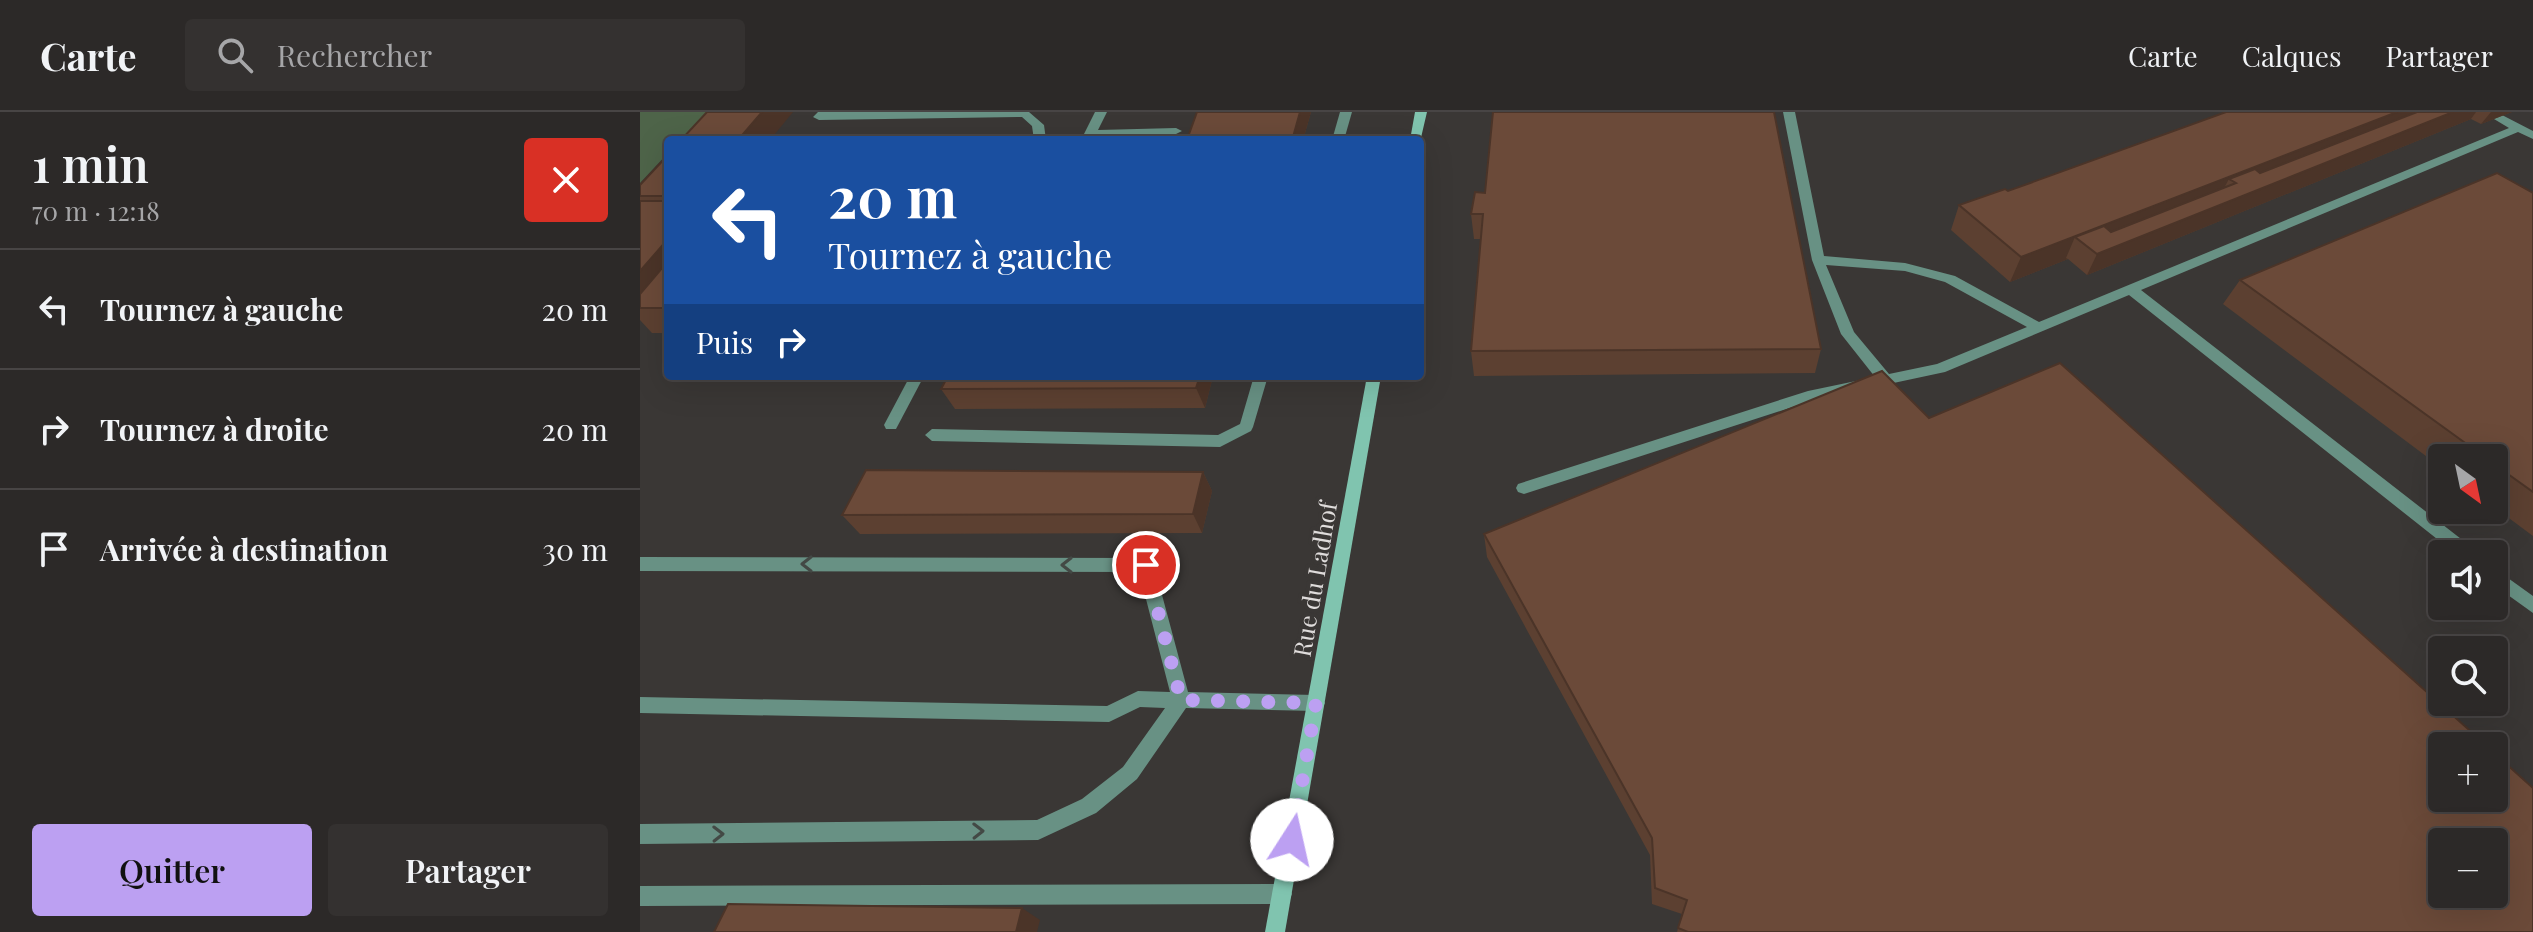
<!DOCTYPE html>
<html lang="fr">
<head>
<meta charset="utf-8">
<style>
  :root { --surface:#2c2928; --page:#343130; --text:#f1f3f6; --muted:#a6a6a8; --line:#484545; --accent:#bca0f2 }
  body { margin:0; font-family:"Playfair Display",serif; background:var(--page); color:var(--text); height:100vh; display:flex; flex-direction:column; font-size:30px; white-space:nowrap }
  * { box-sizing:border-box; margin:0 }
  p { font-size:26px; color:var(--muted) }
  .icon { flex:none; width:44px; height:44px; fill:none; stroke:currentColor; stroke-width:2; stroke-linecap:round; stroke-linejoin:round }
  .map { position:relative; flex:1; overflow:hidden }
  .drawer { display:flex; flex-direction:column; background:var(--surface); width:640px }
  .drawer>* { flex:none }
  .top-card { position:absolute; left:24px; top:24px; width:760px; height:244px; border-radius:8px; box-shadow:0 8px 32px #0002,0 0 0 2px var(--line); background:#1a4fa0; color:#fff; overflow:hidden }
  .needle { width:52px; rotate:147deg }
  .fabs { position:absolute; left:1788px; top:332px; display:grid; gap:16px }
  .fabs a { display:grid; place-items:center; width:80px; height:80px; border-radius:8px; background:var(--surface); box-shadow:0 8px 32px #0002,0 0 0 2px var(--line); font-size:40px }
  .pin { position:absolute; display:grid; place-items:center; width:68px; height:68px; color:#fff; margin:-34px; border:4px solid #fff; border-radius:50%; box-shadow:0 2px 8px #0007 }
  .me { position:absolute; width:88px; margin:-44px; rotate:10deg; stroke-linejoin:round; filter:drop-shadow(0 0 6px #0008) }
  .turn { display:flex; align-items:center; gap:28px; height:168px; padding:0 32px; font-size:36px }
  .turn .icon { width:104px; height:104px; stroke-width:2.5 }
  .turn b { display:block; font-size:56px; line-height:68px }
  .then { display:flex; align-items:center; height:76px; padding:0 32px; background:#0003; gap:16px; font-size:30px }
  .round { display:grid; place-items:center; flex:none; width:84px; height:84px; border-radius:8px; background:var(--page) }
  .summary { display:flex; align-items:center; justify-content:space-between; height:136px; padding:0 32px }
  h1 { font-size:48px; font-weight:600; line-height:60px }
  .primary-button { display:flex; gap:16px; margin-top:auto; padding:16px 32px }
  .primary-button a { flex:1; height:92px; border-radius:8px; background:var(--accent); color:#111; font-size:32px; font-weight:600; line-height:92px; text-align:center }
  .primary-button a+a { background:var(--page); color:var(--text) }
  ul { padding:0; list-style:none }
  li { display:flex; align-items:center; gap:24px; height:120px; padding:0 32px; border-top:2px solid var(--line) }
  li div { flex:1 }
  li b { display:block; font-size:30px }
  li em { font-style:normal }
  header { display:flex; align-items:center; gap:48px; box-sizing:border-box; height:112px; padding:0 40px; background:var(--surface); border-bottom:2px solid var(--line) }
  header strong { font-size:38px }
  nav { display:flex; gap:44px; margin-inline-start:auto; font-size:28px }
  .search { width:560px; height:72px; background:var(--page); display:flex; align-items:center; gap:20px; box-sizing:border-box; padding:0 28px; border-radius:8px; color:var(--muted); font-size:30px }
  main { display:flex; flex:1; min-height:0 }
  .map>svg:first-child { display:block }
</style>
</head>
<body>
<header>
<strong>Carte</strong>
<div class="search"><svg class="icon" aria-label="search" viewBox="0 0 24 24"><circle cx="10" cy="10" r="6"/><path d="M15 15l6 6"/></svg>Rechercher</div>
<nav><a>Carte</a><a>Calques</a><a>Partager</a></nav>
</header>
<main>
<section class="drawer">
<div class="summary"><div><h1>1 min</h1><p>70 m · 12:18</p></div><a class="round" style="background:#d93025;color:#fff"><svg class="icon" aria-label="close" viewBox="0 0 24 24"><path d="M6 6l12 12M18 6L6 18"/></svg></a></div>
<ul>
<li><svg class="icon" aria-label="left" viewBox="0 0 24 24"><path d="M17 20v-9H6M10 6l-5 5 5 5"/></svg><div><b>Tournez à gauche</b></div><em>20 m</em></li>
<li><svg class="icon" aria-label="right" viewBox="0 0 24 24"><path d="M7 20v-9h11M14 6l5 5-5 5"/></svg><div><b>Tournez à droite</b></div><em>20 m</em></li>
<li><svg class="icon" aria-label="arrive" viewBox="0 0 24 24"><path d="M6 21V4h12l-3 4 3 4H6"/></svg><div><b>Arrivée à destination</b></div><em>30 m</em></li>
</ul>
<div class="primary-button"><a>Quitter</a><a>Partager</a></div>
</section>
<div class="map">
<svg width="1893" height="820" viewBox="0 0 1893 820">
  <rect width="100%" height="100%" fill="#3a3735"/>
  <path fill="#4e6449" d="M0 0H67L40 28H28V41L0 71Z"/>
  <g fill="none" stroke-linecap="round" stroke-linejoin="round">
    <g fill="#689184" fill-rule="evenodd">
      <path d="M178 0H389L404 13 406 28H394L392 14 382 5 179 8 173 5Z"/>
      <path d="M455 0H467L458 18 536 16 542 19 536 22 446 24 444 22Z"/>
      <path d="M700 0H712L704 28H692Z"/>
      <path d="M1143 0H1155L1184 144 1265 151 1315 164 1399 210 1869 16 1854 7V3H1862L1893 19V27L1878 20 1501 178 1834 437 1836 442H1816L1489 183 1305 260 1174 288 884 382 878 380 876 376 878 372 1168 279 1235 265 1201 222 1172 148ZM1186 153 1265 159 1305 170 1387 215 1297 252 1249 262 1214 220Z"/>
      <path d="M270 264H284L256 317H246L244 313Z"/>
      <path d="M614 264H628L613 315 611 319 580 335 292 329 285 323 292 317 578 323 600 312Z"/>
      <path d="M0 445 506 446 512 448 514 453 548 580 676 583 682 585 685 591 682 597 676 599 546 596 497 667 456 701 398 728 0 732V712L397 708 442 687 483 655 525 596 500 595 469 610 0 601V585L467 594 498 579 530 580 499 460 0 459Z"/>
      <path d="M1854 456 1893 484V501L1854 473Z"/>
      <path d="M642 772 649 775 652 782 649 789 642 792 0 794V774Z"/>
    </g>
    <g fill="#80c4af" fill-rule="evenodd">
      <path d="M775 0H787L780 30V28H770Z"/>
      <path d="M727 264H741L645 820H625Z"/>
    </g>
  </g>
  <g fill="#5c4031">
    <path d="M557 0H671L663 28H549L548 25Z"/>
    <path d="M1586 0H1872L1841 12 1831 7 1447 163 1428 147 1370 170 1311 118 1319 93 1368 79Z"/>
    <path d="M28 43V221H12L0 208V73Z"/>
    <path d="M845 81 1181 237 1175 261 834 264 831 239 841 127H834L831 102Z"/>
    <path d="M1893 81V424L1854 395V346H1802V356L1583 192 1600 168Z"/>
    <path d="M573 264 565 296 315 297 301 277Z"/>
    <path d="M1289 306 1893 820H1037L1042 802 1012 792 1010 743 847 445 844 422Z"/>
    <path d="M563 360 572 379 562 421 220 422 202 403Z"/>
  </g>
  <g fill="#4b3428">
    <path d="M122 0H153L130 28H98Z"/>
    <path d="M660 0H671L663 28H654L653 25Z"/>
    <path d="M1757 0H1780L1596 71 1589 67 1578 87 1452 138 1435 125 1426 146 1428 147 1370 170 1381 145Z"/>
    <path d="M1813 0H1836L1831 7 1447 163 1457 142Z"/>
    <path d="M1851 0H1872L1841 12Z"/>
    <path d="M28 127V168L0 196V159Z"/>
    <path d="M560 264H573L565 296 556 276Z"/>
    <path d="M563 360 572 379 562 421 553 402Z"/>
    <path d="M382 796 400 808 397 820H376Z"/>
  </g>
  <g fill="#6b4a39" stroke="#4b3428" stroke-width="2" fill-rule="evenodd">
    <path d="M67 0H122L98 28H41Z"/>
    <path d="M557 0H660L653 25H548Z"/>
    <path d="M853 0H1134L1181 237 831 239 843 102H831L835 80 845 81Z"/>
    <path d="M1586 0H1757L1381 145 1319 93 1365 77 1368 79Z"/>
    <path d="M1777 0H1813L1457 142 1435 125 1464 114 1471 120 1596 71 1589 67 1615 57 1620 61Z"/>
    <path d="M28 43V84H0V73Z"/>
    <path d="M1857 61 1893 81V380L1854 352V346H1846L1600 168Z"/>
    <path d="M0 89H28V127L0 159Z"/>
    <path d="M28 149V196H0V182Z"/>
    <path d="M1420 251 1847 634H1802V686H1854V641L1893 676V820H1048L1038 816 1047 788 1015 776 1012 726 844 422 1242 259 1289 306ZM1802 730H1854V782H1802Z"/>
    <path d="M308 264H560L556 276 301 277Z"/>
    <path d="M226 358 563 360 553 402 202 403Z"/>
    <path d="M88 792 382 796 376 820H74Z"/>
  </g>
  <defs><path id="oneway-chevron" d="M-2-3.5L2.5 0L-2 3.5" fill="none" stroke-width="1.6" stroke-linecap="round" stroke-linejoin="round" transform="scale(2)"/></defs>
  <g stroke="#434945">
    <use href="#oneway-chevron" transform="translate(167 452) rotate(-180)"/>
    <use href="#oneway-chevron" transform="translate(427 453) rotate(-180)"/>
    <use href="#oneway-chevron" transform="translate(338 719) rotate(-1)"/>
    <use href="#oneway-chevron" transform="translate(78 722) rotate(-1)"/>
  </g>
  <g fill="none" stroke-linecap="round" stroke-linejoin="round">
    <path stroke="#bca0f2" stroke-width="14" stroke-dasharray="0 25.2" d="M506 453 541 588 676 591 652 728"/>
  </g>
  <g text-anchor="middle" dominant-baseline="central" stroke-width="8" stroke-linejoin="round" paint-order="stroke">
    <g font-size="24" fill="#dfdcdb" stroke="#3a3735">
      <text transform="translate(674 467) rotate(-80)">Rue du Ladhof</text>
    </g>
  </g>
</svg>
<div class="fabs">
<a><svg class="needle" viewBox="-14 -14 28 28"><path d="M0-13l5 13h-10z" fill="#e53935"/><path d="M0 13l5-13h-10z" fill="#a6a6a8"/></svg></a>
<a><svg class="icon" aria-label="sound" viewBox="0 0 24 24"><path d="M4 9h4l5-4v14l-5-4H4zM17 9q2 3 0 6"/></svg></a>
<a><svg class="icon" aria-label="search" viewBox="0 0 24 24"><circle cx="10" cy="10" r="6"/><path d="M15 15l6 6"/></svg></a>
<a>+</a>
<a>−</a>
</div>
<div class="pin" style="left:506px;top:453px;background:#d93025"><svg class="icon" aria-label="arrive" viewBox="0 0 24 24"><path d="M6 21V4h12l-3 4 3 4H6"/></svg></div>
<svg class="me" style="left:652px;top:728px" viewBox="-20 -20 40 40"><circle r="19" fill="#fff"/><path d="M0-13L10 11 0 6-10 11z" fill="#bca0f2"/></svg>
<div class="top-card">
<div class="turn"><svg class="icon" aria-label="left" viewBox="0 0 24 24"><path d="M17 20v-9H6M10 6l-5 5 5 5"/></svg><div><b>20 m</b>Tournez à gauche</div></div>
<div class="then">Puis<svg class="icon" aria-label="right" viewBox="0 0 24 24"><path d="M7 20v-9h11M14 6l5 5-5 5"/></svg></div>
</div>
</div>
</main>
</body>
</html>
